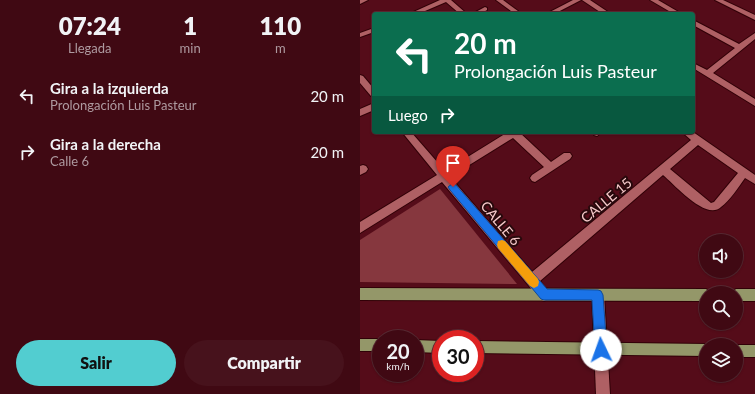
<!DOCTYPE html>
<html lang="es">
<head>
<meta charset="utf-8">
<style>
  :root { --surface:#400913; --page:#47121c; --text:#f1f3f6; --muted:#ae9aa0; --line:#592a33; --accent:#52cdd0 }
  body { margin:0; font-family:Lato,sans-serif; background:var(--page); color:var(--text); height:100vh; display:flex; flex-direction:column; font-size:15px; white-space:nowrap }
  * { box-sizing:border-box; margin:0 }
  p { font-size:13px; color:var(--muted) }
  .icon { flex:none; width:22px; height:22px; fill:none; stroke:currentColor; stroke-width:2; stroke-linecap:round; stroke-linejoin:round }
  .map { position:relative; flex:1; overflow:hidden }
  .drawer { display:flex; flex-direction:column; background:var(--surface); width:360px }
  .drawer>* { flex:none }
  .banner { position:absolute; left:12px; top:12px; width:323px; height:122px; border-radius:4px; box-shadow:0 1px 3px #0004,0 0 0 1px var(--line); background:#0b6e4f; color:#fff; overflow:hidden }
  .controls { position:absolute; left:339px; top:234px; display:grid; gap:8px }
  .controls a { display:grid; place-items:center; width:44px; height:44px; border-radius:50%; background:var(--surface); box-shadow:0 1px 3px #0004,0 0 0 1px var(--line); font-size:20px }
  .speed { position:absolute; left:12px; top:330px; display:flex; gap:8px; font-size:20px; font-weight:700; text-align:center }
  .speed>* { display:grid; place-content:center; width:52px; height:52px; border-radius:50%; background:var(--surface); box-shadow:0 1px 3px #0004,0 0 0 1px var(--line); line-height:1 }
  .speed small { font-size:10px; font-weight:400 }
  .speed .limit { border:6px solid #d22; background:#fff; color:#111 }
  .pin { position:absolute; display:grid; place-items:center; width:34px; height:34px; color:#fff; margin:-41px -17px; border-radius:50% 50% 50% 0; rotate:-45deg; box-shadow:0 0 4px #0007 }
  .pin .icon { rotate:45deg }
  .me { position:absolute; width:44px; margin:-22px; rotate:357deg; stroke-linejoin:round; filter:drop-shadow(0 0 3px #0008) }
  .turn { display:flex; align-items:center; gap:14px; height:84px; padding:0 16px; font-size:18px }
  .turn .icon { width:52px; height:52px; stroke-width:2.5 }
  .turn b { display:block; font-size:28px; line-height:34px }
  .then { display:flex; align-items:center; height:38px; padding:0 16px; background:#0003; gap:8px; font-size:15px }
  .eta { display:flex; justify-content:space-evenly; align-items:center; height:68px; text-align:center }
  .eta b { font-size:24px; font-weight:800; line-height:28px }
  .cta { display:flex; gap:8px; margin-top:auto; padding:8px 16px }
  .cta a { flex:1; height:46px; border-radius:24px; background:var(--accent); color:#111; font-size:16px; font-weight:800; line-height:46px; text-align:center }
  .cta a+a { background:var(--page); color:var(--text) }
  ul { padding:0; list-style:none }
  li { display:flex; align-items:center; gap:12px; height:56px; padding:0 16px }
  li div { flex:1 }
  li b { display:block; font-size:15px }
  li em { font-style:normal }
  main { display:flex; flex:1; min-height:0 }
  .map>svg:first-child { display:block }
</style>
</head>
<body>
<main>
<section class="drawer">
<div class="eta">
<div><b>07:24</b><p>Llegada</p></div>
<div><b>1</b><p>min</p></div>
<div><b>110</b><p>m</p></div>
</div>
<ul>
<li><svg class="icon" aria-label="left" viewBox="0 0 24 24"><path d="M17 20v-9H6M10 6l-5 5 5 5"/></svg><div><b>Gira a la izquierda</b><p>Prolongación Luis Pasteur</p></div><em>20 m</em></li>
<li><svg class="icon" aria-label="right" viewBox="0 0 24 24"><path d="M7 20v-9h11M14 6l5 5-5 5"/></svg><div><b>Gira a la derecha</b><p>Calle 6</p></div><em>20 m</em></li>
</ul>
<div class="cta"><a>Salir</a><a>Compartir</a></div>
</section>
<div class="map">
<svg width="395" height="394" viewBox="0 0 395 394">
  <rect width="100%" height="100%" fill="#550c19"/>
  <path fill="#86373e" d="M80 189 157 284 0 282V240Z"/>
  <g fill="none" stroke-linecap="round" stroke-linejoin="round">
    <defs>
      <g id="minor">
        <path d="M0 0H8L0 4Z"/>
        <path d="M80 0H91L107 14H100L86 2 58 14H49Z"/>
        <path d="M136 0H143L162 14H155Z"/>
        <path d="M213 0H221L194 14H186Z"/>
        <path d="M222 0H230L251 14H243Z"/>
        <path d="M290 0H298L322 14H314Z"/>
        <path d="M355 0H363L395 15V20Z"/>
        <path d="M125 7 127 8V10L120 14H112Z"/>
        <path d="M333 20 379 44 395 33V39L353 73 395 99V106L333 68V63L347 70 375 48 333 25Z"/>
        <path d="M14 28V32L0 37V33Z"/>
        <path d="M0 75 3 76 14 89V97L11 96 0 83Z"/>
        <path d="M14 103V110L0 116V109Z"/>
        <path d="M42 132H51L85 171 148 132H159L191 162 204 153H210L212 156 210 159 175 182 172 181 170 178 172 175 184 167 153 138 90 177 172 272 331 140 322 132H333L395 175V184L385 178C378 188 370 200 361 207 346 221 315 185 303 175L180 281 190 295 188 299 184 301 180 299 82 182 0 233V222L77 175ZM338 145 378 173 354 202 351 203 310 169Z"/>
        <path d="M233 132H242L237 136 234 135Z"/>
        <path d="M3 165 6 166 8 169 6 172 0 175V166Z"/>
        <path d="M238 289 242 291 244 295 250 394H236L232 295 234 291Z"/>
      </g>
      <g id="major">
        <path d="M0 288 346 289 351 293H346V301L0 300Z"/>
        <path d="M376 289H395V301H376V293H371Z"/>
        <path d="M0 339H22L21 351H0Z"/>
        <path d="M55 340 81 341V353L55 352Z"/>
        <path d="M115 341 346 344 349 345H346V356L115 353Z"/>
        <path d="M375 345H395V357H376Z"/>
      </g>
    </defs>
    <use href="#minor" stroke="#310007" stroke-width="2"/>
    <use href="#major" stroke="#310007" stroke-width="2"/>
    <use href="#minor" fill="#af6064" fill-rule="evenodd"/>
    <use href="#major" fill="#949769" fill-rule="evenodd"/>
  </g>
  <path fill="#1a73e8" stroke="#114b97" d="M93 183 96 185 187 289 238 290 241 291 243 295 247 350 245 354 241 355 237 354 235 350 232 300H184L181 299 90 190 88 187Z"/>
  <path fill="#f59e0b" d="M142 240 145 241 178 279 179 282 178 286 174 288 170 286 138 248 137 245 138 241Z"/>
  <g text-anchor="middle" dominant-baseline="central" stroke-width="4" stroke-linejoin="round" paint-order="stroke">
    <g font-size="14" fill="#f8cbcc" stroke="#28090c">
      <text transform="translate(246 200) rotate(-40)">CALLE 15</text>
      <text transform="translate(141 223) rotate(50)">CALLE 6</text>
    </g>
  </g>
</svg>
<div class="controls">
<a><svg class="icon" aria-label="sound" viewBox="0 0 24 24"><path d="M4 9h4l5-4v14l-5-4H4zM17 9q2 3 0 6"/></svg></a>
<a><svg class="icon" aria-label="search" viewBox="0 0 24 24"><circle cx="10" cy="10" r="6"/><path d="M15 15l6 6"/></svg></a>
<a><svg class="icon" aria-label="layers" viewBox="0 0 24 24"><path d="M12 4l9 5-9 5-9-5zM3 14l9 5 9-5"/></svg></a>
</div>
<div class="speed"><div>20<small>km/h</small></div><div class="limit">30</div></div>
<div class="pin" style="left:93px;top:187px;background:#d93025"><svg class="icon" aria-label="arrive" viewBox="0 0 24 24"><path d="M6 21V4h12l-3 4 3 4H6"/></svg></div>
<svg class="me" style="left:241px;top:350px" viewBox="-20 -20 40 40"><circle r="19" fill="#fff"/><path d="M0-13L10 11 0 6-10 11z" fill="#1a73e8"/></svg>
<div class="banner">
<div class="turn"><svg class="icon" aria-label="left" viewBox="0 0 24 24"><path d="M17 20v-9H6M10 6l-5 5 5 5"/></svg><div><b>20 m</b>Prolongación Luis Pasteur</div></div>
<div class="then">Luego<svg class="icon" aria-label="right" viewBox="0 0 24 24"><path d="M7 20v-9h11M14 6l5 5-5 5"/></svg></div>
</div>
</div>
</main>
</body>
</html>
